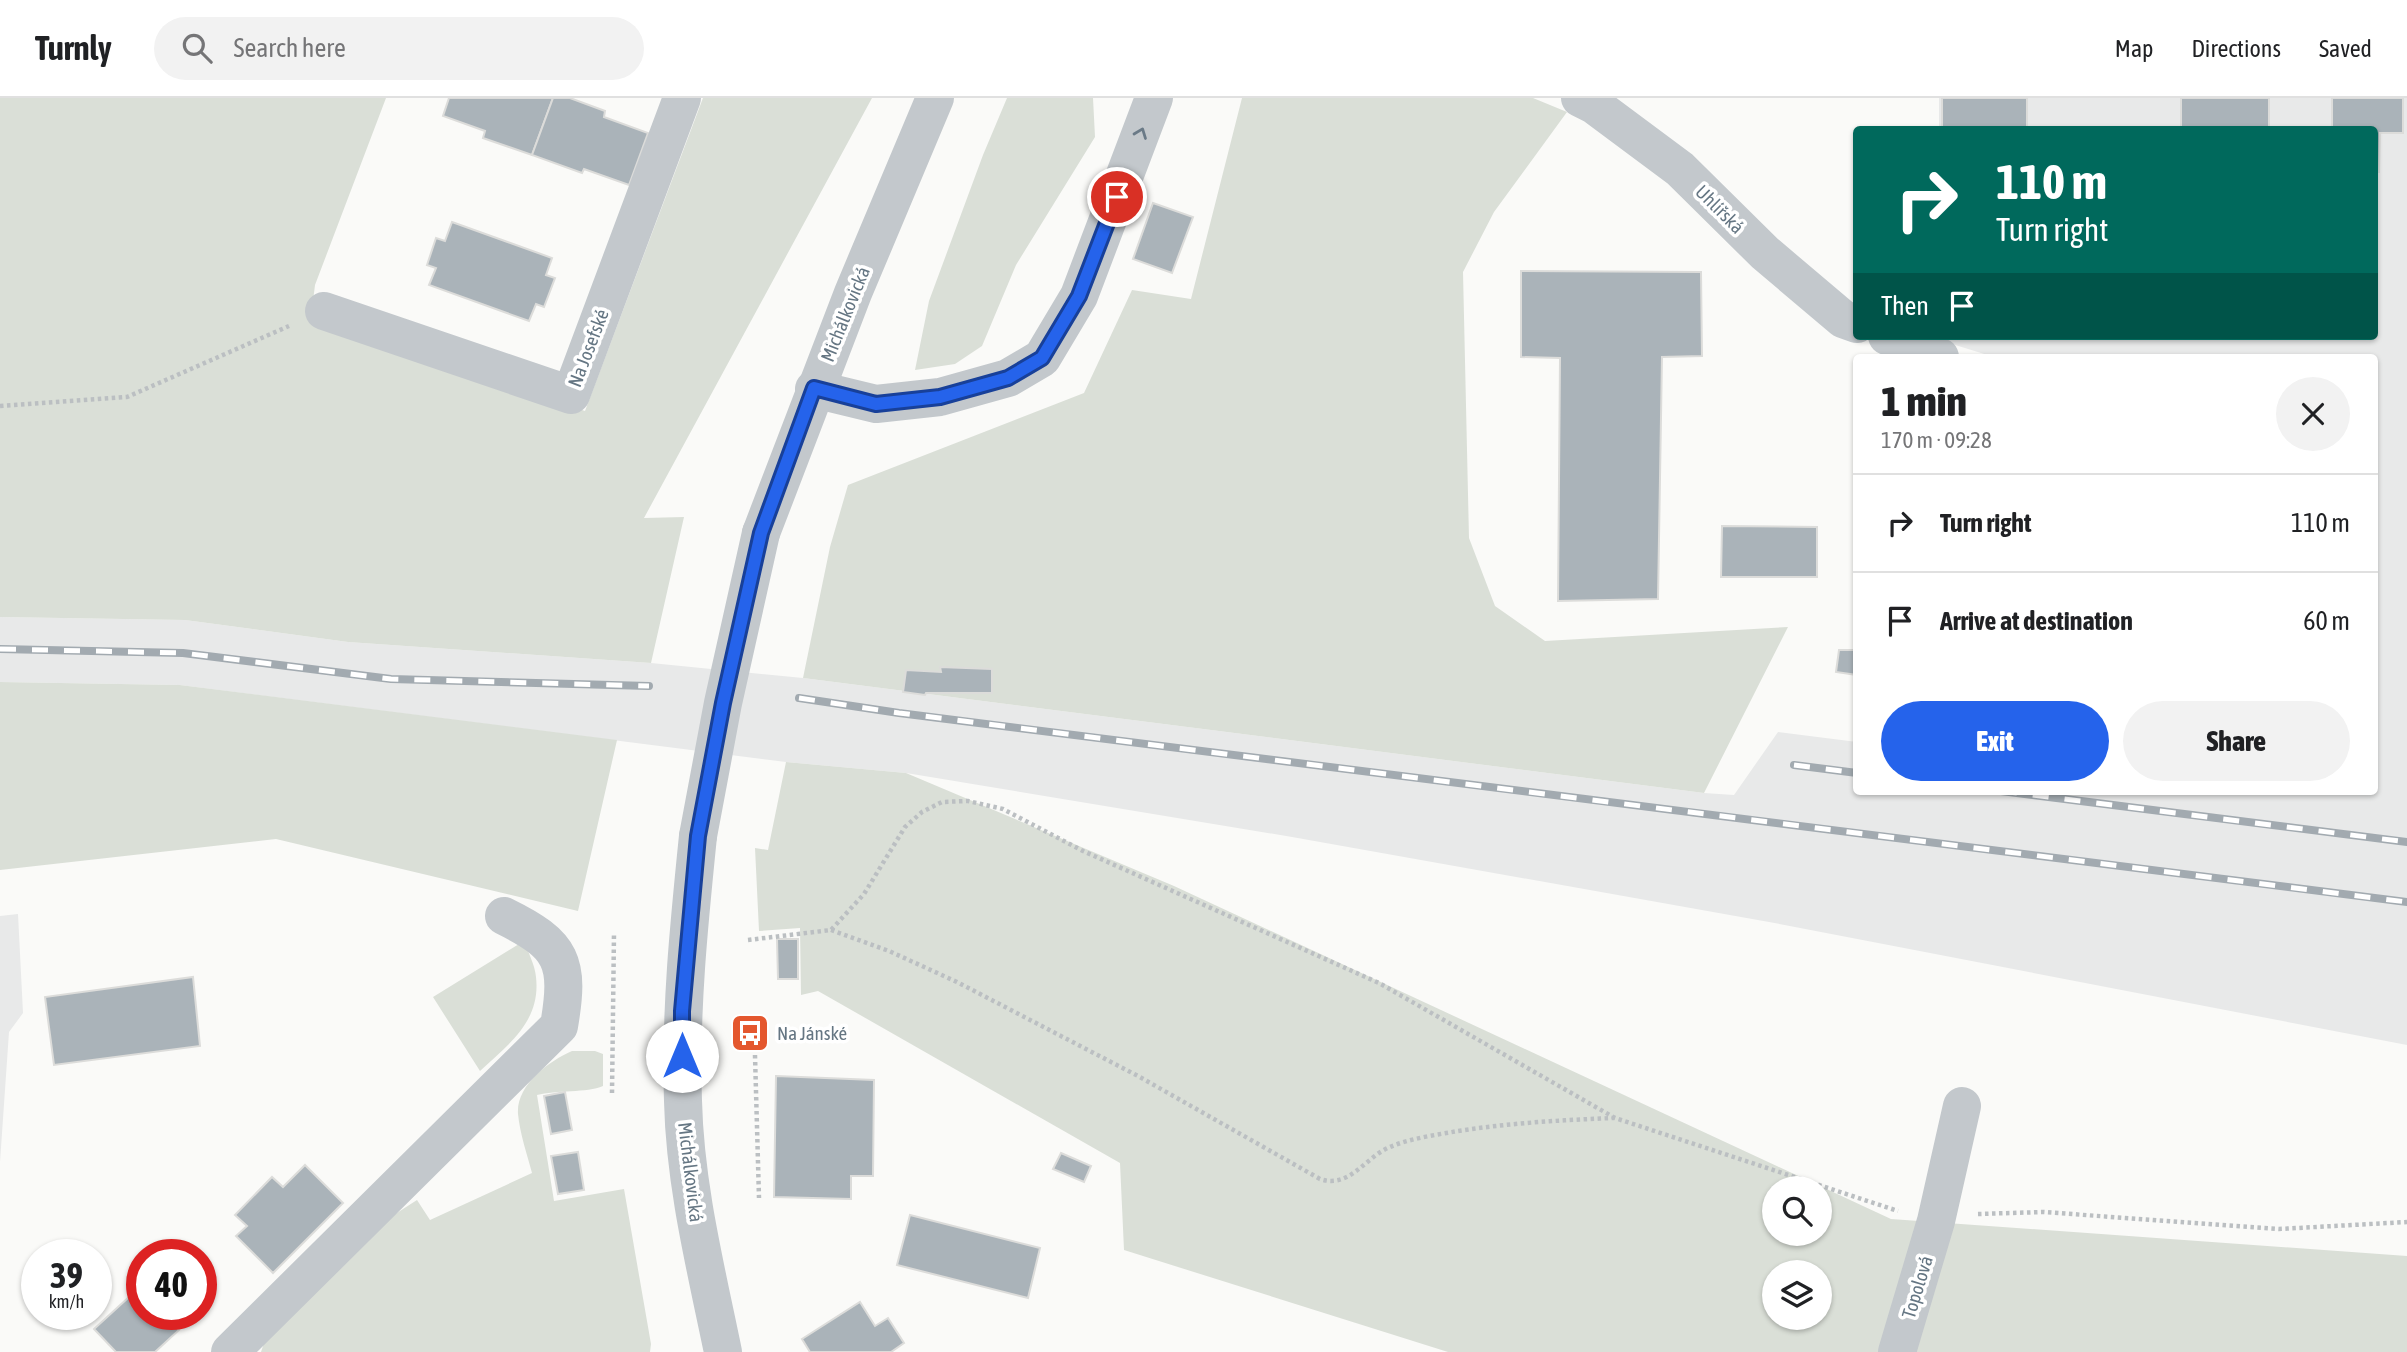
<!DOCTYPE html>
<html lang="en">
<head>
<meta charset="utf-8">
<style>
  :root { --surface:#fff; --page:#f2f2f2; --text:#202124; --muted:#757577; --line:#e0e0e0; --accent:#2563eb }
  body { margin:0; font-family:"Asap Condensed",sans-serif; background:var(--page); color:var(--text); height:100vh; display:flex; flex-direction:column; font-size:26px; white-space:nowrap }
  * { box-sizing:border-box; margin:0 }
  p { font-size:23px; color:var(--muted) }
  .icon { flex:none; width:38px; height:38px; fill:none; stroke:currentColor; stroke-width:2; stroke-linecap:round; stroke-linejoin:round }
  .map { position:relative; flex:1; overflow:hidden }
  .drawer { position:absolute; left:1853px; top:256px; width:525px; height:441px; display:flex; flex-direction:column; background:var(--surface); border-radius:7px; box-shadow:0 2px 5px #0004 }
  .drawer>* { flex:none }
  .guide { position:absolute; left:1853px; top:28px; width:525px; height:214px; border-radius:7px; box-shadow:0 2px 5px #0004; background:#00695c; color:#fff; overflow:hidden }
  .tools { position:absolute; left:1762px; top:1078px; display:grid; gap:14px }
  .tools a { display:grid; place-items:center; width:70px; height:70px; border-radius:50%; background:var(--surface); box-shadow:0 2px 5px #0004; font-size:35px }
  .speed { position:absolute; left:21px; top:1141px; display:flex; gap:14px; font-size:35px; font-weight:700; text-align:center }
  .speed>* { display:grid; place-content:center; width:91px; height:91px; border-radius:50%; background:var(--surface); box-shadow:0 2px 5px #0004; line-height:1 }
  .speed small { font-size:18px; font-weight:400 }
  .speed .limit { border:10px solid #d22; background:#fff; color:#111 }
  .pin { position:absolute; display:grid; place-items:center; width:60px; height:60px; color:#fff; margin:-30px; border:4px solid #fff; border-radius:50%; box-shadow:0 2px 7px #0007 }
  .me { position:absolute; width:77px; margin:-38px; rotate:0deg; stroke-linejoin:round; filter:drop-shadow(0 0 5px #0008) }
  .turn { display:flex; align-items:center; gap:24px; height:147px; padding:0 28px; font-size:32px }
  .turn .icon { width:91px; height:91px; stroke-width:2.5 }
  .turn b { display:block; font-size:49px; line-height:60px }
  .then { display:flex; align-items:center; height:66px; padding:0 28px; background:#0003; gap:14px; font-size:26px }
  .round { display:grid; place-items:center; flex:none; width:74px; height:74px; border-radius:37px; background:var(--page) }
  .headline { display:flex; align-items:center; justify-content:space-between; height:119px; padding:0 28px }
  h1 { font-size:42px; font-weight:800; line-height:52px }
  .primary-button { display:flex; gap:14px; margin-top:auto; padding:14px 28px }
  .primary-button a { flex:1; height:80px; border-radius:42px; background:var(--accent); color:#fff; font-size:28px; font-weight:800; line-height:80px; text-align:center }
  .primary-button a+a { background:var(--page); color:var(--text) }
  ul { padding:0; list-style:none }
  li { display:flex; align-items:center; gap:21px; height:98px; padding:0 28px; border-top:2px solid var(--line) }
  li div { flex:1 }
  li b { display:block; font-size:26px }
  li em { font-style:normal }
  header { display:flex; align-items:center; gap:42px; box-sizing:border-box; height:98px; padding:0 35px; background:var(--surface); border-bottom:2px solid var(--line) }
  header strong { font-size:33px }
  nav { display:flex; gap:38px; margin-inline-start:auto; font-size:24px }
  .search { width:490px; height:63px; background:var(--page); display:flex; align-items:center; gap:18px; box-sizing:border-box; padding:0 24px; border-radius:38px; color:var(--muted); font-size:26px }
  .map>svg:first-child { display:block }
</style>
</head>
<body>
<header>
<strong>Turnly</strong>
<div class="search"><svg class="icon" aria-label="search" viewBox="0 0 24 24"><circle cx="10" cy="10" r="6"/><path d="M15 15l6 6"/></svg>Search here</div>
<nav><a>Map</a><a>Directions</a><a>Saved</a></nav>
</header>
<div class="map">
<svg width="2407" height="1254" viewBox="0 0 2407 1254">
  <rect width="100%" height="100%" fill="#fafaf8"/>
  <g fill="#e8e9e9">
    <path d="M1939 0H2407V947L1769 824 1292 739 906 675 786 664 180 587 0 584V519L185 522 348 544 651 565 803 580 1704 695 1734 697 1778 634 1857 644V693H2272L2298 696 2299 693H2375V259H1994L1939 242V238H2375V32L1939 31Z"/>
    <path d="M18 816 23 915 9 934 0 1064V818Z"/>
  </g>
  <g fill="#dadfd7" fill-rule="evenodd">
    <path d="M0 0H386L315 187 311 219 585 313 703 0H872L644 420 684 419 651 565 348 544 185 522 0 519Z"/>
    <path d="M1007 0H1093L1095 39 1016 167 982 248 955 266 915 272 929 203 983 57Z"/>
    <path d="M1242 0H1533L1567 14 1494 114 1463 174 1469 440 1495 508 1545 543 1788 529 1704 695 803 580 830 449 848 387 1084 295 1132 192 1191 201Z"/>
    <path d="M0 584 180 587 617 642 578 813 276 741 0 772Z"/>
    <path d="M786 664 906 675 1174 788 1891 1121 2407 1158V1254H1448L1124 1152 1120 1065 818 893 801 897 800 830 759 833 755 750 768 752ZM1774 1090H1820V1136H1774ZM1774 1174H1820V1220H1774Z"/>
    <path d="M524 843C528 854 535 867 536 879 541 923 509 946 480 973L433 899Z"/>
    <path d="M572 953H595L603 956V988C587 995 556 992 537 997L554 1103 624 1091 651 1246 650 1254H261L266 1239 389 1120 417 1102 430 1122 532 1075C527 1056 520 1036 518 1016 516 987 549 963 572 953Z"/>
  </g>
  <g fill="#aab3b9" stroke="#dcdcda" stroke-width="2">
    <path d="M449 0H553L532 57 483 40 485 33 443 18Z"/>
    <path d="M553 0H570L605 13 604 19 648 35 629 87 584 71 582 75 532 57Z"/>
    <rect x="1942" y="0" width="85" height="32"/>
    <rect x="2181" y="0" width="88" height="32"/>
    <path d="M2332 0H2403V35H2380L2379 74H2375V32H2332Z"/>
    <path d="M1153 105 1193 119 1172 175 1133 161Z"/>
    <path d="M452 124 552 160 546 177 555 180 544 209 536 206 529 223 429 187 436 170 427 167 436 140 445 143Z"/>
    <path d="M1521 173 1701 174 1702 258 1662 259 1658 501 1558 503 1560 260 1521 259Z"/>
    <path d="M1722 428 1817 429V479H1721Z"/>
    <path d="M1839 552H1857V577L1836 574Z"/>
    <path d="M940 569 992 571V595H926L925 597 903 594 906 572 941 574Z"/>
    <path d="M777 841H798V881H778Z"/>
    <path d="M193 879 200 948 54 967 45 899Z"/>
    <path d="M776 978 874 982 873 1078H851V1101L774 1099Z"/>
    <path d="M565 994 572 1032 551 1036 544 998Z"/>
    <path d="M578 1054 584 1092 558 1096 551 1058Z"/>
    <path d="M1061 1055 1091 1068 1084 1084 1053 1071Z"/>
    <path d="M305 1067 343 1105 273 1175 236 1138 247 1128 235 1117 272 1079 283 1089Z"/>
    <path d="M910 1117 1040 1150 1028 1200 897 1167Z"/>
    <path d="M140 1189 142 1216H166L179 1232 155 1254H116L94 1231Z"/>
    <path d="M860 1204 875 1228 888 1220 904 1245 891 1254H810L802 1241Z"/>
  </g>
  <g fill="none" stroke-linecap="round" stroke-linejoin="round">
    <g stroke="#bbbfc2" stroke-width="4.5" stroke-dasharray="3.5 3.5" stroke-linecap="butt">
      <path d="M0 308 127 299 289 228"/>
      <path d="M831 832 889 853 957 884 1138 978 1320 1081C1350 1091 1365 1059 1390 1049 1411 1040 1436 1037 1458 1033 1510 1025 1562 1022 1614 1020"/>
      <path d="M748 842 831 832 864 796 905 729 922 714 942 704 968 703 1003 711 1083 753 1379 885 1615 1020 1898 1113"/>
      <path d="M754 922 759 1100"/>
      <path d="M612 995 614 835"/>
      <path d="M1978 1116 2043 1114 2279 1131 2407 1124"/>
    </g>
    <g stroke="#c3c8cc" stroke-width="38">
      <path d="M1580 0 1594 7 1680 71 1765 155 1843 221 1857 226"/>
      <path d="M324 213 571 297 682 0"/>
      <path d="M1887 238 1940 259"/>
      <path d="M814 291 876 306 940 299 1008 280 1042 260 1079 198 1154 0"/>
      <path d="M761 435 853 195 935 0"/>
      <path d="M698 738C689 826 680 914 683 1003 685 1088 706 1171 723 1254"/>
      <path d="M230 1254 559 928C570 864 563 847 504 818"/>
      <path d="M1897 1254 1936 1123 1962 1008"/>
    </g>
    <defs>
      <g id="rail">
        <path d="M0 551 183 555 391 581 649 588"/>
        <path d="M799 600 899 615 2407 804"/>
        <path d="M1794 667 1857 675"/>
        <path d="M2001 693 2407 744"/>
      </g>
    </defs>
    <use href="#rail" stroke="#a2aab0" stroke-width="8"/>
    <use href="#rail" stroke="#fff" stroke-width="5" stroke-dasharray="16" stroke-linecap="butt"/>
    <path stroke="#c3c8cc" stroke-width="38" d="M698 738 723 605 761 435"/>
  </g>
  <defs><path id="oneway-chevron" d="M-2-3.5L2.5 0L-2 3.5" fill="none" stroke-width="1.6" stroke-linecap="round" stroke-linejoin="round" transform="scale(1.75)"/></defs>
  <use stroke="#6a7a87" href="#oneway-chevron" transform="translate(1141 35) rotate(-69)"/>
  <g fill="none" stroke-linecap="round" stroke-linejoin="round">
    <defs>
      <path id="route" d="M682 958V913L698 738 723 605 761 435 814 290 876 306 940 299 1008 280 1042 260 1079 198 1117 99"/>
    </defs>
    <use href="#route" stroke="#184099" stroke-width="18"/>
    <use href="#route" stroke="#2563eb" stroke-width="12"/>
  </g>
  <defs>
    <symbol id="bus-square" viewBox="-11 -11 22 22"><rect x="-9" y="-9" width="18" height="18" rx="4" fill="#e4572e" stroke="#fff"/><path d="M-5-6H5V4H4V6H2V4H-2V6H-4V4H-5ZM-3.5-4V0h7V-4ZM-3.5 1.2v1.5H-2V1.2ZM2 1.2v1.5H3.5V1.2Z" fill="#fff"/></symbol>
  </defs>
  <g fill-rule="evenodd">
    <use href="#bus-square" x="728" y="913" width="44" height="44"/>
  </g>
  <g text-anchor="middle" dominant-baseline="central" stroke-width="7" stroke-linejoin="round" paint-order="stroke">
    <g font-size="19" fill="#657683" stroke="#fff">
      <text transform="translate(1720 111) rotate(45)">Uhlířská</text>
      <text transform="translate(845 216) rotate(-68)">Michálkovická</text>
      <text transform="translate(588 250) rotate(-69)">Na Josefské</text>
      <text transform="translate(691 1074) rotate(83)">Michálkovická</text>
      <text transform="translate(1917 1189) rotate(-73)">Topolová</text>
    </g>
    <g font-size="19" fill="#657683" stroke="#fff" text-anchor="start">
      <text x="777" y="935">Na Jánské</text>
    </g>
  </g>
</svg>
<div class="tools">
<a><svg class="icon" aria-label="search" viewBox="0 0 24 24"><circle cx="10" cy="10" r="6"/><path d="M15 15l6 6"/></svg></a>
<a><svg class="icon" aria-label="layers" viewBox="0 0 24 24"><path d="M12 4l9 5-9 5-9-5zM3 14l9 5 9-5"/></svg></a>
</div>
<div class="speed"><div>39<small>km/h</small></div><div class="limit">40</div></div>
<div class="pin" style="left:1117px;top:99px;background:#d93025"><svg class="icon" aria-label="arrive" viewBox="0 0 24 24"><path d="M6 21V4h12l-3 4 3 4H6"/></svg></div>
<svg class="me" style="left:682px;top:958px" viewBox="-20 -20 40 40"><circle r="19" fill="#fff"/><path d="M0-13L10 11 0 6-10 11z" fill="#2563eb"/></svg>
<div class="guide">
<div class="turn"><svg class="icon" aria-label="right" viewBox="0 0 24 24"><path d="M7 20v-9h11M14 6l5 5-5 5"/></svg><div><b>110 m</b>Turn right</div></div>
<div class="then">Then<svg class="icon" aria-label="arrive" viewBox="0 0 24 24"><path d="M6 21V4h12l-3 4 3 4H6"/></svg></div>
</div>
<section class="drawer">
<div class="headline"><div><h1>1 min</h1><p>170 m · 09:28</p></div><a class="round"><svg class="icon" aria-label="close" viewBox="0 0 24 24"><path d="M6 6l12 12M18 6L6 18"/></svg></a></div>
<ul>
<li><svg class="icon" aria-label="right" viewBox="0 0 24 24"><path d="M7 20v-9h11M14 6l5 5-5 5"/></svg><div><b>Turn right</b></div><em>110 m</em></li>
<li><svg class="icon" aria-label="arrive" viewBox="0 0 24 24"><path d="M6 21V4h12l-3 4 3 4H6"/></svg><div><b>Arrive at destination</b></div><em>60 m</em></li>
</ul>
<div class="primary-button"><a>Exit</a><a>Share</a></div>
</section>
</div>
</body>
</html>
